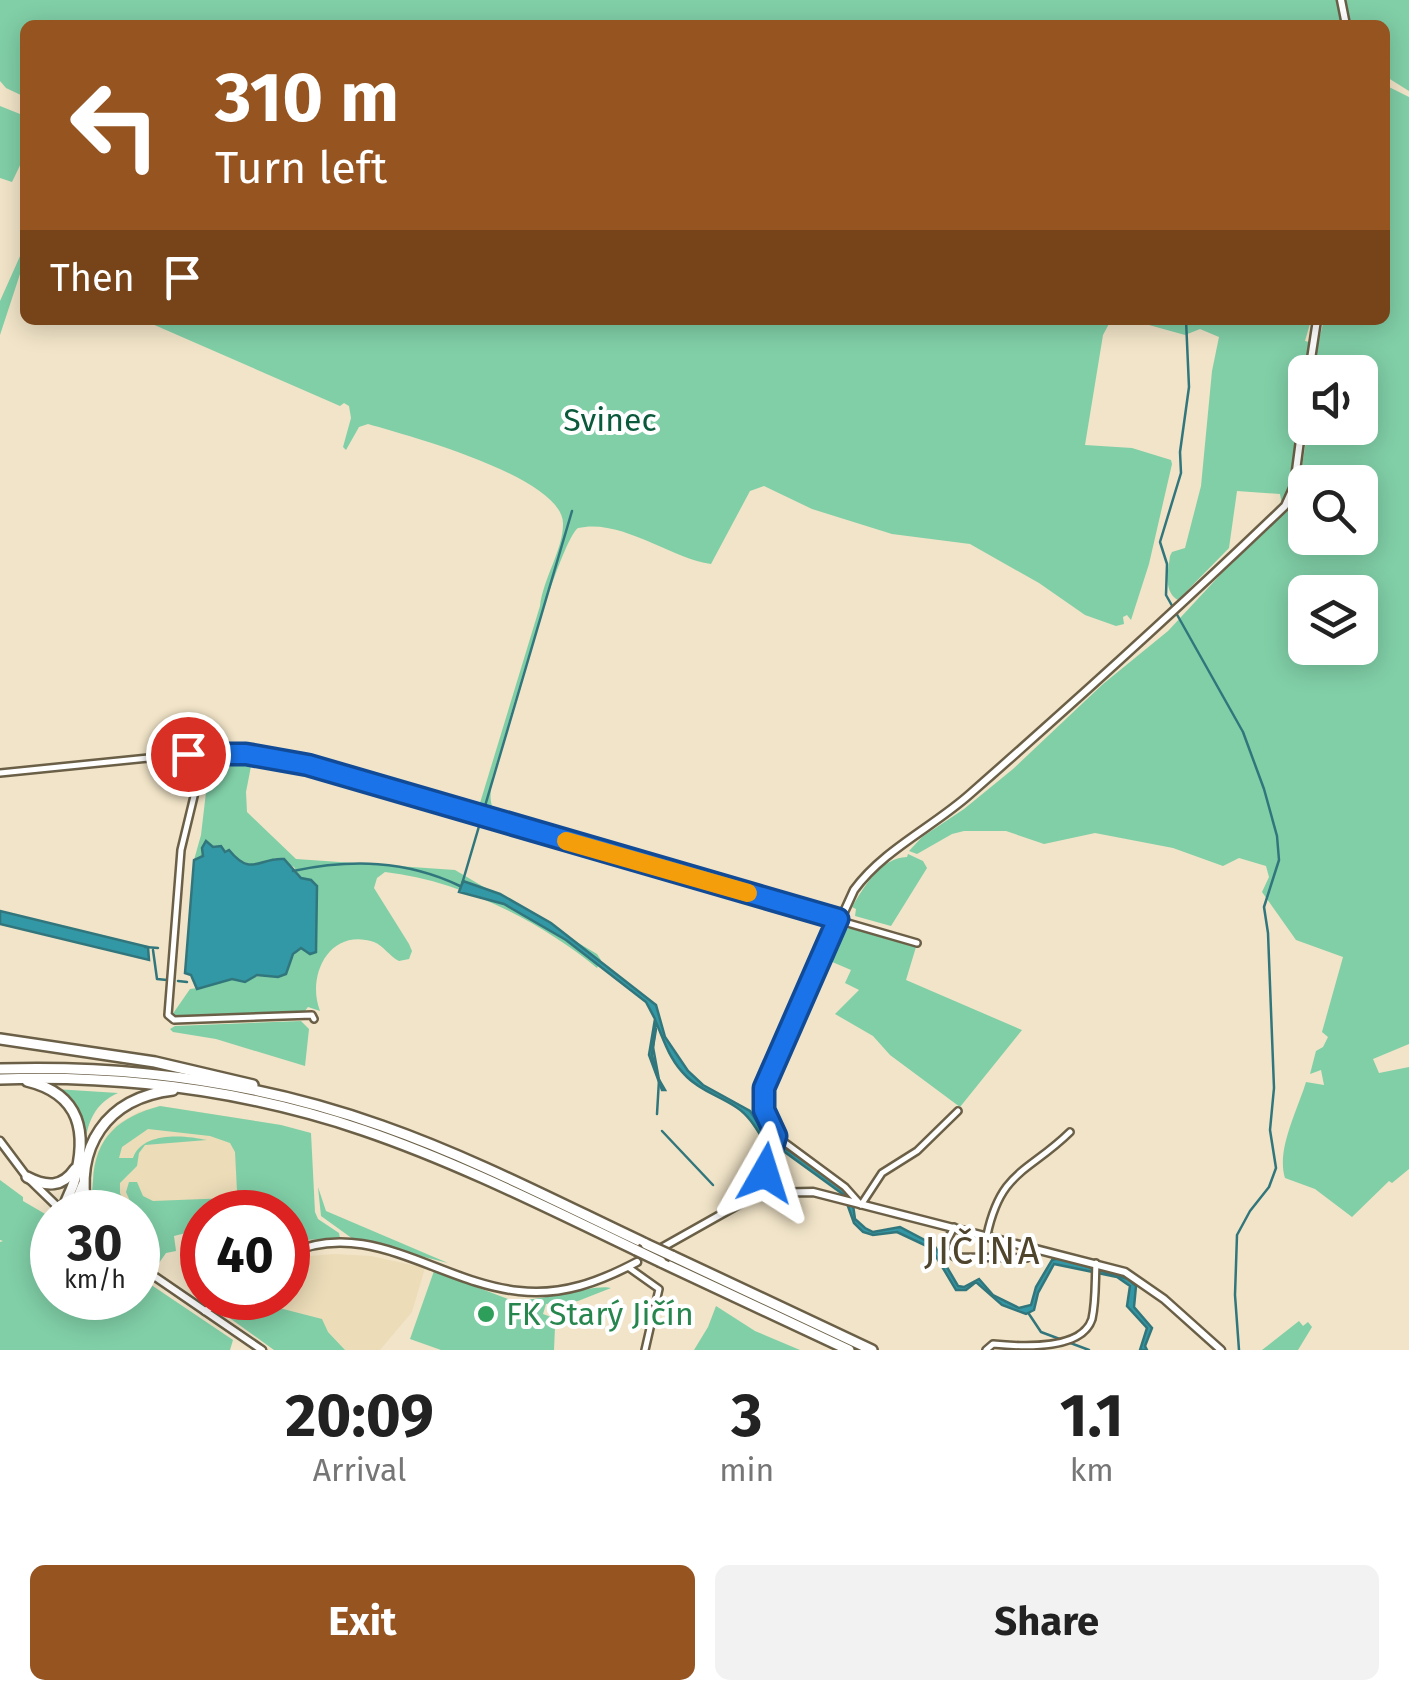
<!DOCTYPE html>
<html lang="en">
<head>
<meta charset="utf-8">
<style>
  :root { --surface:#fff; --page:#f2f2f2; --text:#222; --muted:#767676; --accent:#955420 }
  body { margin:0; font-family:"Fira Sans",sans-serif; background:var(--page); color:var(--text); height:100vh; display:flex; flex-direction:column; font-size:38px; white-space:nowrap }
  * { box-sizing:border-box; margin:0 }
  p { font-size:32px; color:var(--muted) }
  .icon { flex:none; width:55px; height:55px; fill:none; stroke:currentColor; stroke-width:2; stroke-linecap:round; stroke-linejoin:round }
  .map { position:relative; height:1350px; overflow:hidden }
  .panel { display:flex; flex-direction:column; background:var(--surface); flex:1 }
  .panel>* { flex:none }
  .banner { position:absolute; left:20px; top:20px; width:1370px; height:305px; border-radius:15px; box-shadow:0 5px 25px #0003; background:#955420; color:#fff; overflow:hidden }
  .fabs { position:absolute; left:1288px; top:355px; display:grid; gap:20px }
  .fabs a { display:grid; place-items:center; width:90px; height:90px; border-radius:15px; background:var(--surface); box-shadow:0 5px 25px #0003; font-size:50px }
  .speed { position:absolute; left:30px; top:1190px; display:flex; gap:20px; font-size:50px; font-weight:700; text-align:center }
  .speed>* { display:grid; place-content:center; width:130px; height:130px; border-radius:50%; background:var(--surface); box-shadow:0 5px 25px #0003; line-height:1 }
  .speed small { font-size:25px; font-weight:400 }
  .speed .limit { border:15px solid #d22; background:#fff; color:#111 }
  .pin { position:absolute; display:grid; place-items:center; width:85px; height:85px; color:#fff; margin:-42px; border:5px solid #fff; border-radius:50%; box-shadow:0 2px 10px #0007 }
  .me { position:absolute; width:110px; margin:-55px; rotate:6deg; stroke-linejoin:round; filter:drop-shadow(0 0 8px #0008) }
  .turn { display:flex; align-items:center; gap:35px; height:210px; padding:0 30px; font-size:45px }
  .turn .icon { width:130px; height:130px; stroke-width:2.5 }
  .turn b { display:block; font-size:70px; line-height:85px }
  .then { display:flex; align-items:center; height:95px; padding:0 30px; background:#0003; gap:20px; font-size:38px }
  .eta { display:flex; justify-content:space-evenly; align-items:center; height:170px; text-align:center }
  .eta b { font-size:60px; font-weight:700; line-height:70px }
  .button { display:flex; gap:20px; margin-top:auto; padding:20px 30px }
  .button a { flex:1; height:115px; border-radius:15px; background:var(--accent); color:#fff; font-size:40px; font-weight:700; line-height:115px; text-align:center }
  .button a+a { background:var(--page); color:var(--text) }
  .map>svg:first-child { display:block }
</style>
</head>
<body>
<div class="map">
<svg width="1409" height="1350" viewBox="0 0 1409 1350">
  <rect width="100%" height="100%" fill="#f1e4c8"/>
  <g fill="#ecdcb8">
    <path d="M160 1106 281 1125 305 1132V1189L202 1212 140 1258 138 1212H94L93 1171 96 1154 111 1128 138 1112Z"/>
    <path d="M334 1254 371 1256 425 1268 412 1312 380 1350H345L328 1332 247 1298H288V1262L298 1257Z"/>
  </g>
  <g fill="#80cfa7" fill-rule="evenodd">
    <path d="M0 0H1338L1342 25H25V97L6 88 0 81Z"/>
    <path d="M1345 0H1409V91L1385 76V25H1349Z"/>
    <path d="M1385 85 1409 97V1044L1373 1059 1379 1073 1409 1067V1169L1392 1183 1389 1181 1352 1217 1315 1189 1285 1178C1276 1150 1298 1109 1306 1082L1324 1085 1321 1070 1310 1074 1316 1051 1323 1047 1328 1037 1322 1032 1343 957 1296 940 1262 892 1269 877 1266 866 1239 858 1223 866 1173 848 1095 833 1044 844 1006 831H964L952 834 917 854 909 851 922 837 964 809 1013 769 1103 684 1168 631 1221 574 1291 507 1297 498 1308 428H1360V372H1305C1305 406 1298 475 1282 504L1280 494 1237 491 1229 548 1178 600C1163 592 1168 571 1170 556L1172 552 1185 548 1201 486 1212 371 1219 337 1200 329 1185 335 1131 320H1311L1305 341 1309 342 1308 354 1314 359 1324 320H1385ZM1305 482H1360V538H1305ZM1305 592H1360V648H1305Z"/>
    <path d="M0 106 25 116V155L12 182 0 178Z"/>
    <path d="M25 245V272L20 274 0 335V301Z"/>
    <path d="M143 320H1111L1103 335 1085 445 1132 448 1171 460 1172 464 1149 564 1131 620 1127 615 1123 617 1124 624 1116 626 1085 615 1039 583 970 544 892 534 812 509 764 486 750 491 711 564C670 558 621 518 578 528 558 543 504 741 492 778 491 792 487 806 499 815L577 838 576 842 416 795 407 789 469 806 480 803 540 606C543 579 563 550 563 524 564 477 406 435 368 424L359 427 346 450 343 447 351 418 349 406 344 403 340 406Z"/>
    <path d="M210 758 252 761 246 792 247 812 296 859 455 870 597 954 601 960 597 968C540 921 459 880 385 872L377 878 374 888 409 944 412 951 409 959 399 961C389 956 384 946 374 942 330 927 306 975 320 1011L308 1007 304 1012 175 1018 172 1015 190 989C205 988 216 981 231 980 249 977 269 978 285 966 293 960 292 954 302 948L301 878 294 867 275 858C254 872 242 861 222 850L194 860 201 835Z"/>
    <path d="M908 854 923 861 927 868 891 926 855 916 856 909 852 907C864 887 880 858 907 857Z"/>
    <path d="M852 928 916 947 906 980 1022 1030 960 1107 890 1055 873 1036 835 1014 859 990 845 983 851 970 830 961 845 929Z"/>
    <path d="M301 1021 309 1029 305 1066 216 1039 173 1032 170 1029 175 1026Z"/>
    <path d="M55 1089 118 1093C71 1114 93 1167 70 1204L81 1120 74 1106Z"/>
    <path d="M160 1106 281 1125 311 1133 315 1212 318 1219 339 1233 340 1238 288 1241V1212H202V1229L174 1236 176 1251 166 1253 159 1263 152 1266 140 1258 144 1233 126 1192 129 1182H137L143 1196 153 1201 229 1198 237 1191 235 1152 230 1143 210 1136 148 1129 122 1147 119 1158H133C142 1131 185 1135 207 1140L145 1145 139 1153 137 1166 120 1183V1193L129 1212H94C91 1202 92 1192 93 1181 95 1137 119 1117 160 1106Z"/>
    <path d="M0 1180 23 1197V1201L52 1218V1298H138V1276L233 1340 230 1350H0V1242L3 1241 0 1240Z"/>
    <path d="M318 1187 326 1211 448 1263 353 1239 321 1216Z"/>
    <path d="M434 1271 516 1302 517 1299C543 1302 596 1283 611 1288L578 1301 546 1304 543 1314 562 1321 555 1327 554 1350H441L410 1339Z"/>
    <path d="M240 1298 322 1319 328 1332 345 1350H274L224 1314Z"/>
    <path d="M716 1306 755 1331 800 1350H694L708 1327Z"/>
    <path d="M1299 1321 1303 1326 1308 1322 1312 1327 1298 1350H1262Z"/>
  </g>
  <g fill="#3398a5" stroke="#31767c" stroke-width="2.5">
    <path d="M206 841 213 847 221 846 225 852 229 850C252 878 259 857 284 859L301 878 311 880 317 886 316 952 310 954 301 948 293 954 286 974 278 977 257 975 245 982 232 979 197 989 191 975 185 973 194 860 203 856 202 848Z"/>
    <path d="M463 881 500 894 551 923 656 1005 665 1037 688 1071 703 1085 750 1111 770 1141 802 1157 845 1190 852 1198 855 1219 865 1228 873 1232 900 1227 934 1245 958 1286 964 1287 979 1279 993 1295 1019 1308 1031 1305 1036 1287 1052 1260 1060 1258 1128 1279 1136 1286 1134 1307 1152 1328 1145 1346 1147 1350H1140L1147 1328 1127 1306 1130 1286 1117 1277 1054 1264 1038 1293 1034 1310 1026 1314 1002 1305 976 1282 966 1290H956L931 1248 897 1232 873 1235 863 1232 854 1223 844 1195 775 1145 766 1144C757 1130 750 1116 736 1107 720 1096 701 1091 687 1077 670 1061 665 1043 656 1022L652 1055 658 1078 665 1090H662L649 1055 655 1019 646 1002 566 940 504 904 459 892Z"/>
    <path d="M0 911 148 947 149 960 0 924Z"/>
  </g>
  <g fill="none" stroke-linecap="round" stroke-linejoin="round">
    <g stroke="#31767c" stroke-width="2.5">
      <path d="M1186 320 1189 387 1180 452 1181 473 1160 542 1167 564 1166 595 1243 732 1264 789 1277 836 1279 860 1264 907 1268 933 1274 1088 1270 1130 1276 1168 1269 1187 1250 1211 1237 1235 1235 1295 1239 1350"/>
      <path d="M293 871C351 859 406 860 460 886"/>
      <path d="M462 884 572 511"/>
      <path d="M145 947 158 948"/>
      <path d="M153 950 157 979 167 980"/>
      <path d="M178 981 187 982"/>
      <path d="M656 1029 653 1047 659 1080 657 1114"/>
      <path d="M662 1131 713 1185"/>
      <path d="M1029 1314 1041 1332 1089 1350"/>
    </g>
    <defs>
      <g id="street">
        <path d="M204 755 181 850 168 1015 174 1020 312 1015 314 1019"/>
        <path d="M0 773 188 754 277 758 917 943"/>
        <path d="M776 1136 845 1187 861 1205 882 1173 917 1151 958 1111"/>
        <path d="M954 1227 943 1249 955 1257 1027 1258 1031 1248"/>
        <path d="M987 1235C1001 1170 1028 1173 1070 1132"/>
        <path d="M628 1267 659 1289 645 1350"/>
        <path d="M986 1350 993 1344C1023 1347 1082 1350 1092 1319 1096 1301 1095 1281 1096 1263"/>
      </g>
      <g id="secondary">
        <path d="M1341 0 1346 25"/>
        <path d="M1309 372 1317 320"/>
        <path d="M0 1141 27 1177 63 1212"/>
        <path d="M759 1193 776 1136 763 1111 764 1088 854 890C883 850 933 827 970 794 1077 700 1182 605 1285 506L1294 486 1305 402"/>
        <path d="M656 1251 759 1193 813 1192 1125 1272 1164 1299 1221 1350"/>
        <path d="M288 1254C369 1216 439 1283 519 1291 562 1296 599 1282 637 1262"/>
        <path d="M138 1265 262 1350"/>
        <path d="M205 1311 227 1298"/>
      </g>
      <g id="highway">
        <path d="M0 1039 155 1062 253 1085"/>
        <path d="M0 1069C130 1065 259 1082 382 1126 473 1158 559 1203 646 1244"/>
        <path d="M0 1079C123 1075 245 1090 363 1130 457 1162 546 1207 636 1250"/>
        <path d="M27 1081C81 1094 88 1133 74 1182 71 1192 65 1201 63 1211"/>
        <path d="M27 1177C46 1187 62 1188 75 1169"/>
        <path d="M63 1211 76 1202 83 1185"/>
        <path d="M87 1212C74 1147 106 1098 173 1090"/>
        <path d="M672 1256 872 1350"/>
        <path d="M661 1262 849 1350"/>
      </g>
    </defs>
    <use href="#street" stroke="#6b6047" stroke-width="10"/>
    <use href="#secondary" stroke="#6b6047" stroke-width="11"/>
    <use href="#highway" stroke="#6b6047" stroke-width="14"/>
    <use href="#street" stroke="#fff" stroke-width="5"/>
    <use href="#secondary" stroke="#fff" stroke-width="6"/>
    <use href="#highway" stroke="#fff" stroke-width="9"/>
    <defs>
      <g id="highway-bridge">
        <path d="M646 1244 672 1256"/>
        <path d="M636 1250 661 1262"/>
      </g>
    </defs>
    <use href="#highway-bridge" stroke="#6b6047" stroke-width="14" stroke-linecap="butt"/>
    <use href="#highway-bridge" stroke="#fff" stroke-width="9"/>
  </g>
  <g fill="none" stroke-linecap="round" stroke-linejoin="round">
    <defs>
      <path id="route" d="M188 754H246L308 765 838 919 764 1088V1110L776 1136 765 1173"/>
    </defs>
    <use href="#route" stroke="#114b97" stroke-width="25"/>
    <use href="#route" stroke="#1a73e8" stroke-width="18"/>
    <path stroke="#f59e0b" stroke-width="18" d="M566 841 748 893"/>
  </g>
  <circle fill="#2e9e5b" stroke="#fff" stroke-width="4" cx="486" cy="1314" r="10"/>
  <g text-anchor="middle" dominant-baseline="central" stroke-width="8" stroke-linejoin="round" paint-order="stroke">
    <g font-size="32" fill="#0c5a3c" stroke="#fff">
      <text x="610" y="420">Svinec</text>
    </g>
    <g font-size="32" fill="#27864d" stroke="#fff" text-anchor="start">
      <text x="506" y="1314">FK Starý Jičín</text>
    </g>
    <g font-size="38" letter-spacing="2.5" fill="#4f442c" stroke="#fff">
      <text x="983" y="1251">JIČINA</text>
    </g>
  </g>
</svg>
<div class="fabs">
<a><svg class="icon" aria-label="sound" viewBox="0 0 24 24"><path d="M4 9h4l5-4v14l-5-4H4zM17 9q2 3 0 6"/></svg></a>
<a><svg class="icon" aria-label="search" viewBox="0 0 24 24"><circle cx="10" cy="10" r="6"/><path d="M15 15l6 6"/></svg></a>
<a><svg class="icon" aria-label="layers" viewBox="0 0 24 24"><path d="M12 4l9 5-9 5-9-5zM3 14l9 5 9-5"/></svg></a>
</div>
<div class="speed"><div>30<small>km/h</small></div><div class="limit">40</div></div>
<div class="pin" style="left:188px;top:754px;background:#d93025"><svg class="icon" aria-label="arrive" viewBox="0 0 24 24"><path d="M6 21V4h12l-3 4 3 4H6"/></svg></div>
<svg class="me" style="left:765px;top:1173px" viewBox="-20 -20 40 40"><path d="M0-17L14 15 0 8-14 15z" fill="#1a73e8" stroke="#fff" stroke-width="4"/></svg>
<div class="banner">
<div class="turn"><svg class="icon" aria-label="left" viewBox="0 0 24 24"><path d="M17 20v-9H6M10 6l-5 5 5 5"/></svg><div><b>310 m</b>Turn left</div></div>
<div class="then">Then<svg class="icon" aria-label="arrive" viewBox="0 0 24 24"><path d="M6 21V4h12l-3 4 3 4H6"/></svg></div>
</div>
</div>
<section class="panel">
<div class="eta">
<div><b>20:09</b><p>Arrival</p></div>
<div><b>3</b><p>min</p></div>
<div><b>1.1</b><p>km</p></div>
</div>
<div class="button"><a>Exit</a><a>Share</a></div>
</section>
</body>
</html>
